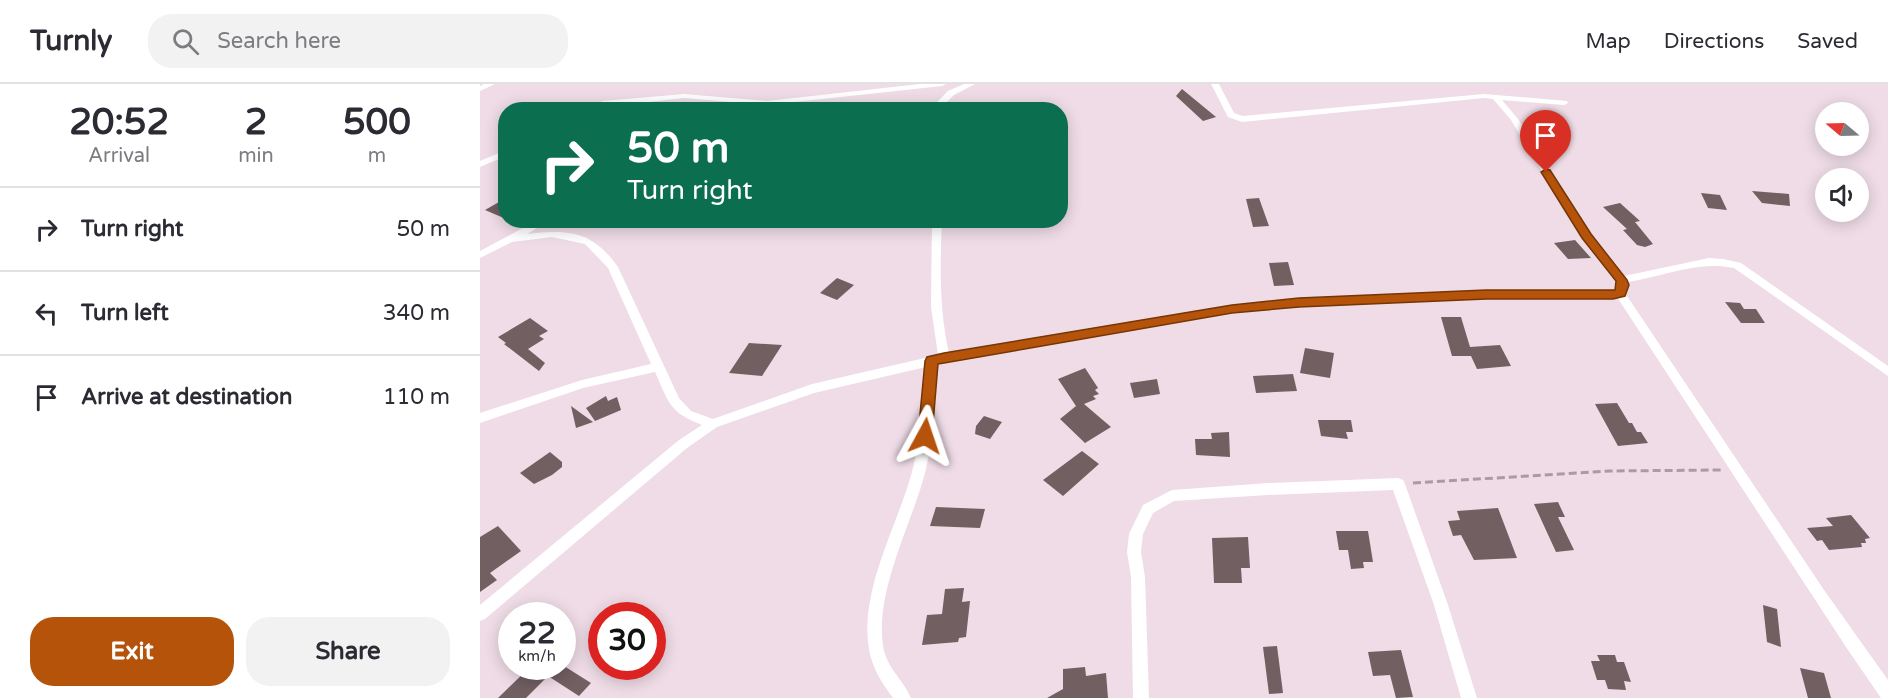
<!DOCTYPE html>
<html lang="en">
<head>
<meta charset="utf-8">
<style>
  :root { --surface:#fff; --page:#f2f2f3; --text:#2b2b33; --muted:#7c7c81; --line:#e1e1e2; --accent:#b45309 }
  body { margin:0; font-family:"Varela Round",sans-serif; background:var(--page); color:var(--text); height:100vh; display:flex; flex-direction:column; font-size:22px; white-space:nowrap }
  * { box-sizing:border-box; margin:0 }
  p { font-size:20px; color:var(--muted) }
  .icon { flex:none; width:33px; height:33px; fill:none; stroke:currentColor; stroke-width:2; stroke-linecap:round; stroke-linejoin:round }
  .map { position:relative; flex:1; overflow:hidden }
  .drawer { display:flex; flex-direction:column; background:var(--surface); width:480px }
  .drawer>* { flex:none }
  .banner { position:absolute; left:18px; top:18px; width:570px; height:126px; border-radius:24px; box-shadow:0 3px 15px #0003; background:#0b6e4f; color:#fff; overflow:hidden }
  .needle { width:39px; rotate:289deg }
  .buttons { position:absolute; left:1335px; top:18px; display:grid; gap:12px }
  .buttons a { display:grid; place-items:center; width:54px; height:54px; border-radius:50%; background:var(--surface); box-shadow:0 3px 15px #0003; font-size:30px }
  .speed { position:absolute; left:18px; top:518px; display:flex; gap:12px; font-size:30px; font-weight:700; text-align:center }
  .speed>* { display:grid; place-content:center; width:78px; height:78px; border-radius:50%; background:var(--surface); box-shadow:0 3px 15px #0003; line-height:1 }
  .speed small { font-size:15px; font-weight:400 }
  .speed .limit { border:9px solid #d22; background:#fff; color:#111 }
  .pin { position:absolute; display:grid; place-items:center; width:51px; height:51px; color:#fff; margin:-62px -26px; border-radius:50% 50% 50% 0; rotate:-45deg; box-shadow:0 0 6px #0007 }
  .pin .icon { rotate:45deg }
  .me { position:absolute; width:66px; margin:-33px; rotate:5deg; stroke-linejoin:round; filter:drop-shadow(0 0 4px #0008) }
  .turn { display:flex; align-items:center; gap:21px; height:126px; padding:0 30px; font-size:27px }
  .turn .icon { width:78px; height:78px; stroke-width:2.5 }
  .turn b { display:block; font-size:42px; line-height:51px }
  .eta { display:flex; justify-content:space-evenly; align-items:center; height:102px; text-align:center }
  .eta b { font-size:36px; font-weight:700; line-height:42px }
  .action { display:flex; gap:12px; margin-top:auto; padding:12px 30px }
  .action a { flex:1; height:69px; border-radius:24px; background:var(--accent); color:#fff; font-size:24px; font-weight:700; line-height:69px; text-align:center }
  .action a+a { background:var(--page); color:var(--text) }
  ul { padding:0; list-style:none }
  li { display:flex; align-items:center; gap:18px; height:84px; padding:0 30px; border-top:2px solid var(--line) }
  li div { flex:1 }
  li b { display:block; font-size:22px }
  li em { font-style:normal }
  header { display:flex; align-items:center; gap:36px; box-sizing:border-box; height:84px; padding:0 30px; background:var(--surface); border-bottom:2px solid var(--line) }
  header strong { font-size:28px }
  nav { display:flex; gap:33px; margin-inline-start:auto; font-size:21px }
  .search { width:420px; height:54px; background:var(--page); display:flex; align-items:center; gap:15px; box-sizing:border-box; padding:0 21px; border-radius:24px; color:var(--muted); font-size:22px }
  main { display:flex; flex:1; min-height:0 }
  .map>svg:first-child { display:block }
</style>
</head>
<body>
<header>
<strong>Turnly</strong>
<div class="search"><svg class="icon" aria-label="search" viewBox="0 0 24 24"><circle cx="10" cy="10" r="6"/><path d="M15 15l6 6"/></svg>Search here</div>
<nav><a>Map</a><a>Directions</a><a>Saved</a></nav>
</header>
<main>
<section class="drawer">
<div class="eta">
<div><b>20:52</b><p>Arrival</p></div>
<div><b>2</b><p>min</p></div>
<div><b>500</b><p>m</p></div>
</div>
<ul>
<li><svg class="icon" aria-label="right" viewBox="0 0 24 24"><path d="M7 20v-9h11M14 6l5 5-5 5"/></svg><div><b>Turn right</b></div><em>50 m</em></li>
<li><svg class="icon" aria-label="left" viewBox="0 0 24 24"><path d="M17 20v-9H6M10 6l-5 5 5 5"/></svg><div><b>Turn left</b></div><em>340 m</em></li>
<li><svg class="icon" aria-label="arrive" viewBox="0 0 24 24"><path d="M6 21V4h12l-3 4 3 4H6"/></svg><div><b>Arrive at destination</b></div><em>110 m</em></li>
</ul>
<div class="action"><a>Exit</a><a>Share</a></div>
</section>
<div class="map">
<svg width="1408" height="614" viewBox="0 0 1408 614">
  <rect width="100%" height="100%" fill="#efdce6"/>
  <g fill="#715f62">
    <path d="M702 5 736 33 723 37 696 12Z"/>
    <path d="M1272 107 1309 110 1310 122 1282 119Z"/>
    <path d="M1221 109 1240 111 1247 126 1228 124Z"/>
    <path d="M26 114V135L5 126Z"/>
    <path d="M779 114 789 142 773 143 766 115Z"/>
    <path d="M1140 119 1160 137 1155 138 1173 160 1165 163 1157 161 1143 146 1147 145 1123 123Z"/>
    <path d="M1095 156 1111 174 1088 175 1074 159Z"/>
    <path d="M808 178 814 201 794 202 789 179Z"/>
    <path d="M357 194 374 201 357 216 340 209Z"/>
    <path d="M1245 218 1260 219 1264 225H1276L1285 239H1261Z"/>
    <path d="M961 233H981L990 263 1020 261 1031 282 997 285 991 272H972Z"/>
    <path d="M50 234 68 247 59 252 64 255 48 265 65 279 59 287 24 260 26 259 18 253Z"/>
    <path d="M269 259 302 261 282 292 249 289Z"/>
    <path d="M825 264 854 269 850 294 820 289Z"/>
    <path d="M605 284 618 304 615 306 619 310 613 312 616 315 604 320 631 343 605 359 580 335 596 322 578 295Z"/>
    <path d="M813 290 817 307 776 309 773 292Z"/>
    <path d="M677 295 680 310 654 314 650 299Z"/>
    <path d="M126 312 128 317 137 313 141 326 115 337 106 324Z"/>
    <path d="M1137 319 1149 339H1152L1157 348H1161L1168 359 1138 362 1115 320Z"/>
    <path d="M91 322 113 338 96 344Z"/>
    <path d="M504 332 522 338 510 355 495 350 496 342Z"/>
    <path d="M838 336H871L873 348H866L868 355 841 352Z"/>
    <path d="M749 348 750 373 716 371 715 355H732L731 349Z"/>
    <path d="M602 367 619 380 583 412 563 396Z"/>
    <path d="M70 368 82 378V383L72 391 54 400 40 389Z"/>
    <path d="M1078 418 1085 433H1078L1094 466 1076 468 1054 420Z"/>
    <path d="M456 423 505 425 500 444 450 442Z"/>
    <path d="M1018 424 1037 474 994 476 981 451 973 452 968 437 980 436 977 427Z"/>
    <path d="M1371 431 1390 454 1385 455 1386 459H1381L1382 463 1349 466 1342 456 1337 457 1327 444 1353 442 1346 434Z"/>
    <path d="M18 442 41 467 10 489 17 496 0 508V453Z"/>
    <path d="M856 447H888L893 478H883L884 484 871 485 868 466H859Z"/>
    <path d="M768 453 770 484H761L762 499H734L732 454Z"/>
    <path d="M484 504 482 518 490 517 486 553 479 554 478 558 442 561 447 531 462 530 465 505Z"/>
    <path d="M1283 521 1297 525 1301 563 1287 558Z"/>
    <path d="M797 562 803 609 789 610 783 563Z"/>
    <path d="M921 566 933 613 916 614 910 591 893 592 888 568Z"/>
    <path d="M1117 571H1135L1137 578H1144L1151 598 1144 597 1146 606 1128 605 1125 596H1117L1111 577H1120Z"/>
    <path d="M51 582H84L111 599 99 612 68 592 46 614H18Z"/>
    <path d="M605 583 606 592 626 589 628 614H567L583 605V585Z"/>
    <path d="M1320 584 1344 589 1351 614H1328Z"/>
  </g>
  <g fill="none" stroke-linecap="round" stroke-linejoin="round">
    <path stroke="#aa9ba3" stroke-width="3" stroke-dasharray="8 4" stroke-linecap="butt" d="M933 399 1130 387 1242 386"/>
    <g fill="#fff" fill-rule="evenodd">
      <path d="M4 0H15L0 7V2Z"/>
      <path d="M440 0H466L462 2 287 21 204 14 97 26 123 17 204 10 287 17Z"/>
      <path d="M484 0H495L474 11 461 24H455V20L468 7Z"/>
      <path d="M731 0H739L754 29 763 32 1004 10 1087 17 1088 19 1084 21 1022 16 1038 35 1110 150 1144 192 1229 174 1243 175 1261 179 1408 282V292L1254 184C1217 176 1183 193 1147 198L1145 209 1344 506 1408 596V614H1401L1368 566 1137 213 1006 214 819 222 752 229 458 280C454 315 454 350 446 385 433 439 392 510 404 567 409 586 424 597 431 614H413C402 599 392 584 389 565 379 507 417 443 432 388 441 354 442 317 446 283L334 309 237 343 207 364 5 535 0 537V521L199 356 222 341C189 328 189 319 175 288L103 304 0 339V329L102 296 171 280 128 184 105 160 72 153 32 158 0 174V167L58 136H71L47 150C88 145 113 147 138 183L199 314 211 327 233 335 332 300 458 271 451 223 452 136H462C460 181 459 225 469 269L752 221 819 214 1006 206 1136 207 1138 201 1136 197 1102 154 1031 36 1013 15 1004 14 762 38 748 33Z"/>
      <path d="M26 66V72L0 83V77Z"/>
      <path d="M918 394 923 396 925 400 968 521 997 614H981L954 521 913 406 788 411 694 417 673 429 663 450 661 468 665 493 669 614H653L651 493 647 468 649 450 663 421 692 406 788 399Z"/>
    </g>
  </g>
  <path fill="#b45309" stroke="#753606" stroke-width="1.5" d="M1066 85 1070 86 1111 150 1147 196 1149 201 1145 212 1133 215H1006L819 223 752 229 464 279 458 280 452 352 445 358 438 352 445 277 447 273 464 269 752 221 819 214 1006 206H1135L1136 197 1102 154 1061 88Z"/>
</svg>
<div class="buttons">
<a><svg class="needle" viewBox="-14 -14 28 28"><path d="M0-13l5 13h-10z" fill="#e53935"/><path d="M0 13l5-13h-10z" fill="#7c7c81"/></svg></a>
<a><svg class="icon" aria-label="sound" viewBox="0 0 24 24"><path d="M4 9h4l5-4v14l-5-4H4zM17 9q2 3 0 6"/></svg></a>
</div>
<div class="speed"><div>22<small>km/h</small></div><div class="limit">30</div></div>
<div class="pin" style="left:1066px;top:88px;background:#d93025"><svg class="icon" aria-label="arrive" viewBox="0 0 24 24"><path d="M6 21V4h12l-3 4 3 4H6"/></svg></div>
<svg class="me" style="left:445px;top:352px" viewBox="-20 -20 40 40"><path d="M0-17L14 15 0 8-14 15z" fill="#b45309" stroke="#fff" stroke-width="4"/></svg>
<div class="banner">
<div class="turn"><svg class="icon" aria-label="right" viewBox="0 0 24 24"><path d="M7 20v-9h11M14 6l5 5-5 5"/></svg><div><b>50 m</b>Turn right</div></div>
</div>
</div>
</main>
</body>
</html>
